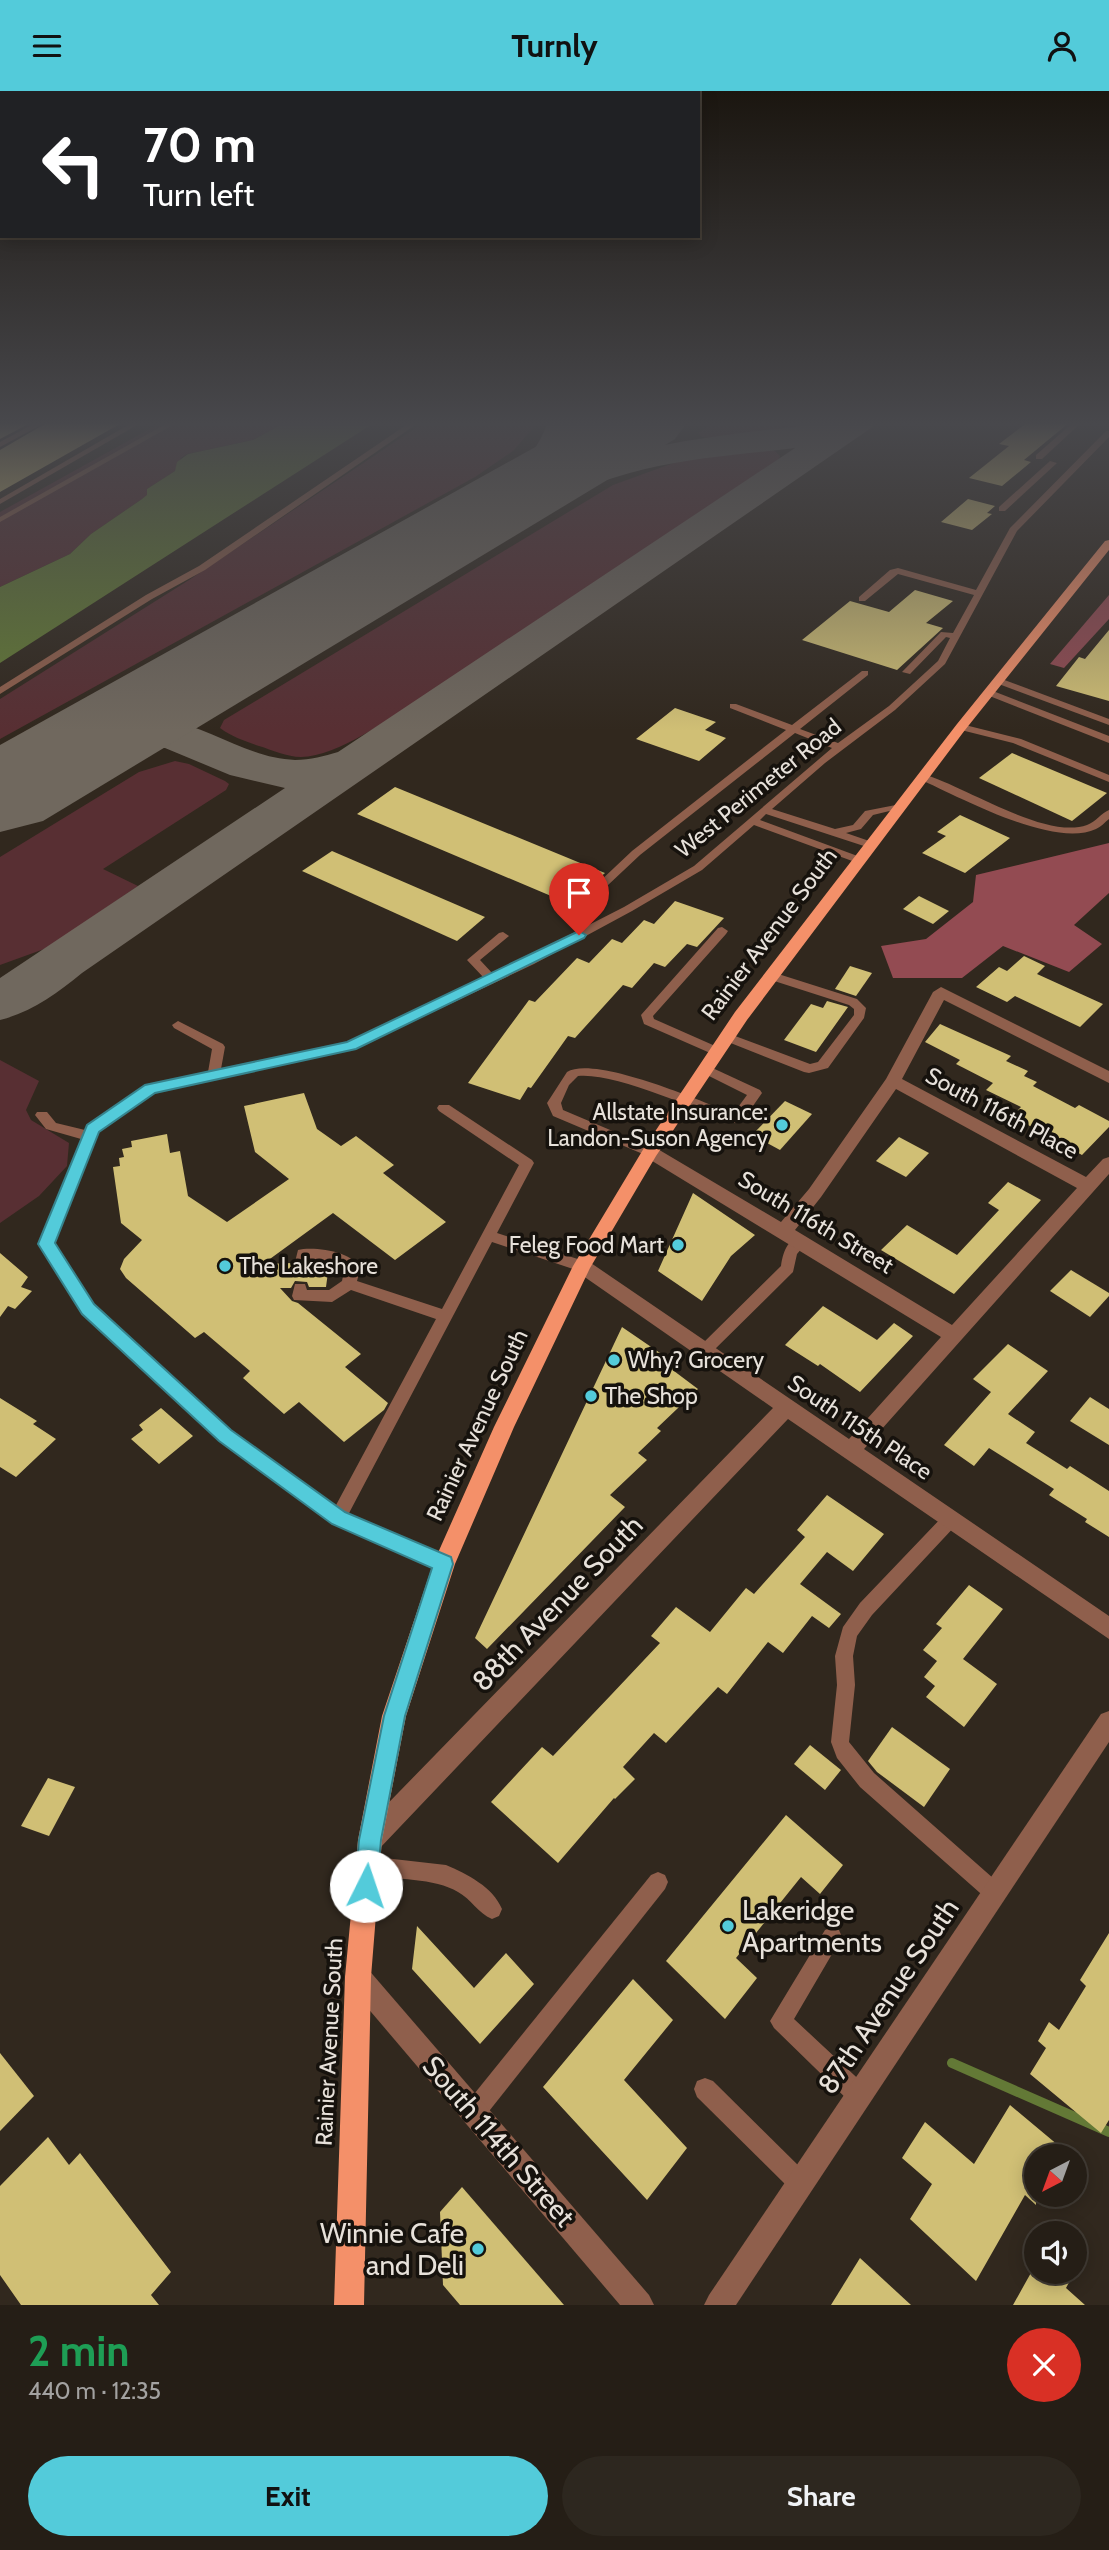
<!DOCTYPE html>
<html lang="en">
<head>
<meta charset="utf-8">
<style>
  :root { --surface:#251e16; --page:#2d271f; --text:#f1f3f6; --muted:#a3a2a1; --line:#423c35; --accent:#53cbda }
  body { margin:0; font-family:Cabin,sans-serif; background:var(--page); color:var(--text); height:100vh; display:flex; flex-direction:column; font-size:26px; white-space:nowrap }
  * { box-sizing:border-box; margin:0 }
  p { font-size:23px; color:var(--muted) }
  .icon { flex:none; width:38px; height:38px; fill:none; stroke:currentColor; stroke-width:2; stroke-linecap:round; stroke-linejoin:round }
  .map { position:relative; height:2214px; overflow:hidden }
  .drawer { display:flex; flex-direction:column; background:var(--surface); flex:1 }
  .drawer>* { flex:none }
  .hud { position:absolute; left:0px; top:0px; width:700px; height:147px; box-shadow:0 4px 18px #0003,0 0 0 2px var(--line); background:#202124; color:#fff; overflow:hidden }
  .needle { width:46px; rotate:221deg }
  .buttons { position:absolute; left:1024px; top:2053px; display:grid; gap:14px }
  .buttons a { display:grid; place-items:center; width:63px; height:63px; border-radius:50%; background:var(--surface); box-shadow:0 4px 18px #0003,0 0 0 2px var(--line); font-size:35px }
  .pin { position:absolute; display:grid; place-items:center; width:60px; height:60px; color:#fff; margin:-72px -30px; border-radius:50% 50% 50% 0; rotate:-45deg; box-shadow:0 0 7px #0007 }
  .pin .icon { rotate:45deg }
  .me { position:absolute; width:77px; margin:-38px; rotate:4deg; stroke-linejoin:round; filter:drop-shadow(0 0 5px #0008) }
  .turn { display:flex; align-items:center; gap:24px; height:147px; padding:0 28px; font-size:32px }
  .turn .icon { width:91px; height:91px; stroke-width:2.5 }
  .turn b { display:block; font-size:49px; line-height:60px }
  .round { display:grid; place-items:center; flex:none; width:74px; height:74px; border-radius:37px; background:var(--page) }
  .summary { display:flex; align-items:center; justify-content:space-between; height:119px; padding:0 28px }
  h1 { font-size:42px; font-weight:700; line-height:52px; color:#1e9e55 }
  .action { display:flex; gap:14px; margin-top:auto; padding:14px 28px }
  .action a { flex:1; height:80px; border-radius:42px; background:var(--accent); color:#111; font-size:28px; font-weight:700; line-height:80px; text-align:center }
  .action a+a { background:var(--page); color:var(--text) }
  header { display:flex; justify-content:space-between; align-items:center; height:91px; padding:0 28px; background:var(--accent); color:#111; font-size:32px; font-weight:700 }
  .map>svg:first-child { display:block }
</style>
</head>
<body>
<header><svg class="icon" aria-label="menu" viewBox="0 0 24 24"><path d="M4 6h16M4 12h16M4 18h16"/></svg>Turnly<svg class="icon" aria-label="person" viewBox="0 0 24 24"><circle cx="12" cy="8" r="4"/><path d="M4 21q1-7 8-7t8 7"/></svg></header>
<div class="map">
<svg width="1109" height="2214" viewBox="0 0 1109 2214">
  <rect width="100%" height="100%" fill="#31281e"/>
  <g fill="#582f33">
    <path d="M164 330H288L252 349 187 363 181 367 175 380 147 398V405L142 408 91 443 70 463 0 496V421Z"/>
    <path d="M426 330H539L513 360 475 386 0 648V608L189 489Z"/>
    <path d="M717 330H841L826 338 812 340 715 348 702 346 698 342Z"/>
    <path d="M749 356 775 360 780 365 778 371 422 608C389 627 339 665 301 666 287 666 272 659 259 655 245 650 232 646 220 637L224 629 613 394 690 366Z"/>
    <path d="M175 670 189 673 225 690 229 693 226 699 103 778 138 795 47 857 0 874V766L139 681Z"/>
    <path d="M0 969 39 990 26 1019 31 1029 69 1052 67 1075 39 1105 0 1132Z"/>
  </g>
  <g fill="#934b52">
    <path d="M1109 504V528L1064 577 1050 573Z"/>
    <path d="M1109 752V802L1074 834 1102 853 1069 881 1003 855 962 887H893L881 855 926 848 973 811 976 784Z"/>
  </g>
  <path fill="#637936" d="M288 330H377L0 572V496L70 463 91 443 142 408 147 404V398L175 380 177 371 188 363 253 349Z"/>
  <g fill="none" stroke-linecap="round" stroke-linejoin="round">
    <path stroke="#637936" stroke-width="10" d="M952 1972 1109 2041"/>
    <path fill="#70685e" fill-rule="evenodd" d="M548 330H582L574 354 554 383C630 357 706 345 786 337 817 334 845 329 876 330L871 337 82 882C56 903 32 921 0 929V887L285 697 230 684 165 657H129L92 664 75 660 69 650 75 640C105 633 136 624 166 629 211 636 250 668 295 669 311 669 324 665 338 661L795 357C745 363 695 366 645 378 596 390 549 410 502 428L489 431 476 428 470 420C475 412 481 412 487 407 512 383 537 365 548 330Z"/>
    <path fill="#70685e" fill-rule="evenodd" d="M582 330H688L675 348 43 730 0 741V654Z"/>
  </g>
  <g fill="#d0bf75">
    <path d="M0 330H34L0 348Z"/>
    <path d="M50 330H125L0 401V359Z"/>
    <path d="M1029 330H1071L1024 369 1031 371 1002 395 969 387 1009 355 999 353Z"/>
    <path d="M968 408 995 415 987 422 992 423 972 439 941 431Z"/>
    <path d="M915 499 953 510 926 532 943 537 897 579 802 549 850 510 889 521Z"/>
    <path d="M1109 539V610L1056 595 1079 566 1085 568Z"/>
    <path d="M675 617 716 631 705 639 726 647 699 670 636 648Z"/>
    <path d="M1012 662 1107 702 1072 730 979 687Z"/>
    <path d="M395 696 590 776 605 782 570 813 357 723Z"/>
    <path d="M960 724 1010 747 965 782 922 762 946 745 937 741Z"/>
    <path d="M332 760 485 826 457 850 302 780Z"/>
    <path d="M919 805 949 820 933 833 903 818Z"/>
    <path d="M675 810 724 827 697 856 687 853 665 876 654 872 632 897 623 894 575 947 568 945 531 997 528 996 520 1009 468 992 529 909 535 911 577 867 589 872 612 848 622 852 644 829 654 833Z"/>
    <path d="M1024 865 1045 875 1037 883 1103 913 1080 936 1015 905 1007 911 976 896 999 876 1007 880Z"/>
    <path d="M850 875 872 882 856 905 835 898Z"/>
    <path d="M827 910 848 916 816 961 784 949 811 913 823 917Z"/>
    <path d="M940 933 1011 965 1006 970 1028 980 1024 985 1037 991 1033 995 1075 1017 1079 1014 1109 1030V1036L1082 1064 1012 1025 1021 1016 986 999 993 992 956 973 960 969 925 951Z"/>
    <path d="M304 1002 317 1038 341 1055 356 1045 394 1074 383 1082 446 1131 395 1169 333 1122 263 1173 293 1172 297 1178H307L312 1171 329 1174 326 1196H309L307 1191 295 1190 291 1197H280L292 1210 298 1212 361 1263 345 1276 388 1312 384 1319 344 1351 299 1311 284 1323 243 1287 250 1280 204 1241 195 1247 126 1187 120 1178 124 1168 142 1149 121 1132 113 1076 120 1075 119 1067 124 1066 122 1058 132 1056 131 1050 167 1043 170 1062 180 1060 188 1105 227 1131 289 1088 255 1061 244 1015Z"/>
    <path d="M785 1010 812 1023 780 1059 752 1044Z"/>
    <path d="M899 1046 929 1062 906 1086 876 1070Z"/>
    <path d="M1008 1091 1041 1109 954 1203 881 1159 907 1134 957 1164 999 1119 988 1112Z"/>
    <path d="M693 1102 755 1144 731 1165 702 1210 658 1180Z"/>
    <path d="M0 1162 28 1186 21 1196 32 1200 15 1218 8 1215 0 1226Z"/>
    <path d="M1071 1179 1109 1202V1205L1090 1226 1050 1200Z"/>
    <path d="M823 1215 877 1249 894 1232 913 1245 860 1301 820 1273 818 1275 785 1254Z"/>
    <path d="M622 1236 679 1275 674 1280 698 1298 657 1337 661 1340 638 1362 647 1369 610 1404 625 1416 487 1558 475 1547Z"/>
    <path d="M1008 1253 1048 1280 1008 1323 1035 1341 1026 1352 1067 1378 1070 1375 1109 1400V1446L1085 1431 1087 1428 1049 1404 1054 1398 989 1357 974 1375 944 1354 991 1301 973 1288Z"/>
    <path d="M1090 1306 1109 1318V1354L1070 1330Z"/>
    <path d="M0 1307 37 1330 33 1333 56 1348 16 1386 0 1376Z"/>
    <path d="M161 1317 193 1345 159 1373 131 1348 143 1339 139 1334Z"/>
    <path d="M827 1404 884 1443 853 1480 827 1461 800 1493 841 1523 829 1537 812 1525 783 1562 768 1551 727 1603 718 1596 666 1652 654 1642 623 1676 635 1688 615 1708 614 1707 558 1772 491 1711 542 1656 553 1665 611 1604 660 1552 651 1545 676 1516 710 1541 746 1497 754 1503 805 1446 797 1439Z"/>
    <path d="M969 1494 1003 1518 963 1568 997 1593 964 1636 926 1606 935 1595 924 1586 937 1570 923 1559 942 1537 936 1533Z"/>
    <path d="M892 1636 950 1678 924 1716 877 1681 868 1670Z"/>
    <path d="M810 1654 841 1679 825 1699 794 1673Z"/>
    <path d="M48 1687 75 1696 49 1745 21 1735Z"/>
    <path d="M786 1724 843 1774 820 1803 801 1786 736 1867 757 1887 725 1928 666 1870Z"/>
    <path d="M417 1835 474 1897 506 1862 534 1893 480 1953 412 1878Z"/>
    <path d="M1109 1842V2029L1101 2042 1030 1983 1046 1957 1038 1950 1049 1931 1059 1939 1086 1895 1080 1889Z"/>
    <path d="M633 1888 673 1929 624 1989 687 2057 647 2109 543 1996Z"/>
    <path d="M0 1962 34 2005 0 2040Z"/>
    <path d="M1010 2014 1071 2065H1036V2114L1025 2104 976 2190 910 2128 932 2093 902 2067 925 2031 974 2073Z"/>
    <path d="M48 2046 69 2074 80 2062 171 2181 151 2204 159 2214H21L0 2184V2095Z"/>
    <path d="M462 2096 564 2214H460L443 2194 440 2121Z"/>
    <path d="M860 2167 911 2214H831Z"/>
    <path d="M1032 2180H1075L1066 2197 1085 2214H1013Z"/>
  </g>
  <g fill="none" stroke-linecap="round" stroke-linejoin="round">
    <g fill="#8f5f4c" fill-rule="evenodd">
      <path d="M39 330H48L0 356V351Z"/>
      <path d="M135 330H144L0 413V408Z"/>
      <path d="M171 330H180L0 431V426Z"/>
      <path d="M412 330H421L205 479 152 508 0 603V596L146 504 199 475Z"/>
      <path d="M1075 330H1083L1042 368H1036V364Z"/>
      <path d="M1106 340H1109V346L1017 440 945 573 895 619 825 672 772 718 835 738 853 734 865 720 906 712V716L873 724 861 738 846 742 875 752V756H867L766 723 760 729 863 767V771H855L754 734 702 779 632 820 534 873 355 958 155 1002 98 1041 54 1153 93 1214 231 1340 335 1416 436 1228 351 1199 332 1211 294 1209 292 1205 295 1193H305L307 1199H329L342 1190 344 1180C333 1171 323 1169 310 1168L307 1175H297L295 1171 298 1159C312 1155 357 1160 359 1179 360 1182 358 1186 357 1190L442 1218 519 1074 439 1020 437 1017 439 1014H449L532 1069 534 1072 497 1142 587 1171 589 1175 587 1179 582 1181 492 1151 348 1424 450 1468 453 1473 450 1478 444 1481 438 1478 332 1432 219 1350 83 1222 40 1153 81 1048 46 1038 35 1024 37 1021H47L56 1032 85 1039 87 1035 146 995 208 981 212 958 174 937 172 934 178 930 223 953 225 956 221 978 348 952 484 887 467 869 499 842 503 841 509 845 480 869 493 883 624 816 694 775 832 657 795 642 640 764 607 795H599L597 793 632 760 786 639 730 617V613H736L792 634 862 580H868V584L800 638 838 652 889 615 938 570 950 547 946 546 910 583 902 581 941 541 953 542 974 504 898 483 865 510H859V506L890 479 898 477 976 499 1010 437Z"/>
      <path d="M1050 370 1057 372 1005 420H999V416Z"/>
      <path d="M999 587 1109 628V634L996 592 994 590Z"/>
      <path d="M987 600H993L1109 645V652L987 604Z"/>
      <path d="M961 633 1021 648 1109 684V691L1013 652 957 638 956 636Z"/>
      <path d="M923 683C965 695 1045 749 1087 734 1096 731 1101 722 1109 719V728C1105 731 1101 736 1096 738 1053 758 960 706 919 688L918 686Z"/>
      <path d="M722 836 728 840 726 843 653 925 654 928 722 958 723 961 717 965 644 933 641 924 718 837Z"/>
      <path d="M772 881 857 908 866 917 864 927 828 977 809 982 804 981 723 949 721 946 727 942 810 973 818 971 854 924V918L849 914 768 888 766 885 768 882Z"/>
      <path d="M706 974 760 999 762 1002 741 1032H731C696 1018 614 981 578 985L569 994 561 1012 563 1019 655 1058 657 1061 650 1066 553 1025 547 1012 567 981C594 964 702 1010 733 1023L747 1004 701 981 700 978 701 975Z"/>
      <path d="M801 1145 806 1146 808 1150 797 1163 793 1181 710 1263 705 1265 700 1263 697 1259 700 1255 781 1175C783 1161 787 1149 801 1145Z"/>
      <path d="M951 1421 957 1423 959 1428 957 1433 872 1524 857 1545 853 1565 855 1594 849 1651 874 1682 1002 1795 1005 1802 1002 1809 995 1812 988 1809 860 1696 837 1667 831 1651 837 1594 835 1565 843 1536 860 1512 945 1423Z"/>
      <path d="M367 1765 446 1774C467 1783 493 1796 502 1818L499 1825 492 1828C478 1822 471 1808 458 1801 435 1787 394 1788 367 1785L360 1782 357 1775 360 1768Z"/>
      <path d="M658 1781 665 1784 668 1791 665 1798 482 2029 474 2032 466 2029 463 2021 466 2013 651 1784Z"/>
      <path d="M832 1836 839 1839 842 1846 794 1928 868 1997 871 2005 868 2013 860 2016 852 2013 774 1937 770 1930 825 1839Z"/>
      <path d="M705 1987 713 1990 809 2085 812 2093 809 2101 801 2104 793 2101 697 2006 694 1998 697 1990Z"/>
    </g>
    <g fill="#8f5f4c" fill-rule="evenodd">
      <path d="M941 896 1109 980V992L944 909 902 988 1086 1086 1103 1068 1109 1066V1083L864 1358 1109 1525V1548L788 1328 379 1758 370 1761 361 1758 358 1749 361 1740 773 1317 576 1180 573 1175 576 1170H588L849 1348 941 1246 644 1065 641 1061 644 1057H656L781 1131 809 1098 886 988 933 901ZM896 998 1077 1097 952 1234 795 1139 821 1106Z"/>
      <path d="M1109 1620V1651L736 2214H704L709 2204 1101 1623Z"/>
      <path d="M358 1873 367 1877 649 2204 654 2214H620L349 1895 345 1886 349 1877Z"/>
    </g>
    <path fill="#f49069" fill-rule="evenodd" d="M1109 449V459L965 639 747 929 656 1065 590 1177 514 1336 455 1473 406 1625 382 1749 371 1886 364 2214H334L345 1886 358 1749 382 1625 433 1473 494 1336 573 1175 644 1057 735 921 957 633 1105 450Z"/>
  </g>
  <linearGradient id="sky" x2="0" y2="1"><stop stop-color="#1b1610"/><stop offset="0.52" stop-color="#48484c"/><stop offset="1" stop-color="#48484c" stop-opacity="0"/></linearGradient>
  <rect width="1109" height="640" fill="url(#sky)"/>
  <path fill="#53cbda" stroke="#36848e" stroke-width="2" d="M579 840 586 844 584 847 356 958 155 1002 99 1041 55 1152 94 1213 231 1339 345 1421 451 1466 453 1473 405 1625 381 1749 377 1795 374 1803 366 1806 358 1803 355 1795 359 1749 384 1625 432 1477 332 1433 219 1350 82 1223 38 1153 87 1034 145 994 347 951Z"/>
  <g fill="#53cbda" stroke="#16120d" stroke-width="2.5">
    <circle cx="782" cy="1034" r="7"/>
    <circle cx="678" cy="1154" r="7"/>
    <circle cx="225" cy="1175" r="7"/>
    <circle cx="614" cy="1269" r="7"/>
    <circle cx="591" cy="1305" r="7"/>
    <circle cx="728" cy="1835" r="7"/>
    <circle cx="478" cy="2158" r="7"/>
  </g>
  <g text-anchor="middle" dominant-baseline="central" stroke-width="7" stroke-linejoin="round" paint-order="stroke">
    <g font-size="23" fill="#e7e1da" stroke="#16120d">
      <text transform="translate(758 697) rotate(-39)">West Perimeter Road</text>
      <text transform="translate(769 843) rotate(-53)">Rainier Avenue South</text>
      <text transform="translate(1002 1022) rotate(28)">South 116th Place</text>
      <text transform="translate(816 1131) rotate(31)">South 116th Street</text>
      <text transform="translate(477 1334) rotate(-65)">Rainier Avenue South</text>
      <text transform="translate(860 1336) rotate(34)">South 115th Place</text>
      <text transform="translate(329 1951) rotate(-87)">Rainier Avenue South</text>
    </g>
    <g font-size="23" fill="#e7e1da" stroke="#16120d" text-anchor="start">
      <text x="768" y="1021" text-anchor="end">Allstate Insurance:<tspan x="768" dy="26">Landon-Suson Agency</tspan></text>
      <text x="664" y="1154" text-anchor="end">Feleg Food Mart</text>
      <text x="239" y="1175">The Lakeshore</text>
      <text x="628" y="1269">Why? Grocery</text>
      <text x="605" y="1305">The Shop</text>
    </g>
    <g font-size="28" fill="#e7e1da" stroke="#16120d">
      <text transform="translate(557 1512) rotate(-46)">88th Avenue South</text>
      <text transform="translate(888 1905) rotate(-56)">87th Avenue South</text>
      <text transform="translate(499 2050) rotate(49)">South 114th Street</text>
    </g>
    <g font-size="28" fill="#e7e1da" stroke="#16120d" text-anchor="start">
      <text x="742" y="1819">Lakeridge<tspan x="742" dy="32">Apartments</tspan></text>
      <text x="464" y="2142" text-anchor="end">Winnie Cafe<tspan x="464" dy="32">and Deli</tspan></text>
    </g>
  </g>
</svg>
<div class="buttons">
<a><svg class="needle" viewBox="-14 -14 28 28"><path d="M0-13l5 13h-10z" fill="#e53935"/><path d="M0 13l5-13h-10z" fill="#a3a2a1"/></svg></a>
<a><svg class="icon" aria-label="sound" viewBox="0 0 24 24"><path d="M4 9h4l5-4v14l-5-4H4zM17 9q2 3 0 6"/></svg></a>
</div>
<div class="pin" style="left:579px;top:844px;background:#d93025"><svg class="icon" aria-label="arrive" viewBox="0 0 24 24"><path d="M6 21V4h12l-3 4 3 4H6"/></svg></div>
<svg class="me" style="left:366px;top:1795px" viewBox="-20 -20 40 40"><circle r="19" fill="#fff"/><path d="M0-13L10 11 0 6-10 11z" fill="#53cbda"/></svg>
<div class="hud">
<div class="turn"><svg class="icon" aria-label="left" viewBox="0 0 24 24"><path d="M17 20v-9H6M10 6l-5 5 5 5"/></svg><div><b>70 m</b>Turn left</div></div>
</div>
</div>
<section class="drawer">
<div class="summary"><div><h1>2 min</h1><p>440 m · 12:35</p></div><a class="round" style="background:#d93025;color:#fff"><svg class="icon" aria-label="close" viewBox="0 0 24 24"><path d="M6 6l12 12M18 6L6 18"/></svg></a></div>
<div class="action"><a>Exit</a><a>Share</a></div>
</section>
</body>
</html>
